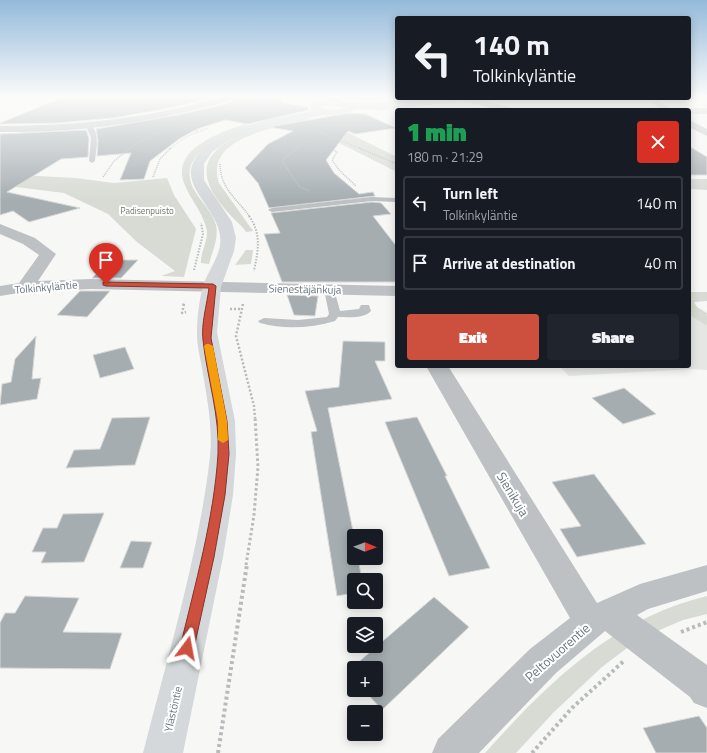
<!DOCTYPE html>
<html lang="en">
<head>
<meta charset="utf-8">
<style>
  :root { --surface:#171b24; --page:#20242c; --text:#f1f3f6; --muted:#9ea1a6; --line:#363941; --accent:#cd503f }
  body { margin:0; font-family:"Titillium Web",sans-serif; background:var(--page); color:var(--text); height:100vh; display:flex; flex-direction:column; font-size:15px; white-space:nowrap }
  * { box-sizing:border-box; margin:0 }
  p { font-size:13px; color:var(--muted) }
  .icon { flex:none; width:22px; height:22px; fill:none; stroke:currentColor; stroke-width:2; stroke-linecap:round; stroke-linejoin:round }
  .map { position:relative; flex:1; overflow:hidden }
  .side { position:absolute; left:395px; top:108px; width:296px; height:260px; display:flex; flex-direction:column; background:var(--surface); border-radius:4px; box-shadow:0 2px 10px #0003 }
  .side>* { flex:none }
  .guide { position:absolute; left:395px; top:16px; width:296px; height:84px; border-radius:4px; box-shadow:0 2px 10px #0003; background:#171b24; color:var(--text); overflow:hidden }
  .needle { width:26px; rotate:91deg }
  .controls { position:absolute; left:347px; top:529px; display:grid; gap:8px }
  .controls a { display:grid; place-items:center; width:36px; height:36px; border-radius:4px; background:var(--surface); box-shadow:0 2px 10px #0003; font-size:20px }
  .pin { position:absolute; display:grid; place-items:center; width:34px; height:34px; color:#fff; margin:-41px -17px; border-radius:50% 50% 50% 0; rotate:-45deg; box-shadow:0 0 4px #0007 }
  .pin .icon { rotate:45deg }
  .me { position:absolute; width:44px; margin:-22px; rotate:13deg; stroke-linejoin:round; filter:drop-shadow(0 0 3px #0008) }
  .turn { display:flex; align-items:center; gap:14px; height:84px; padding:0 12px; font-size:18px }
  .turn .icon { width:52px; height:52px; stroke-width:2.5 }
  .turn b { display:block; font-size:28px; line-height:34px }
  .round { display:grid; place-items:center; flex:none; width:42px; height:42px; border-radius:4px; background:var(--page) }
  .overview { display:flex; align-items:center; justify-content:space-between; height:68px; padding:0 12px }
  h1 { font-size:24px; font-weight:800; line-height:30px; color:#1e9e55 }
  .action { display:flex; gap:8px; margin-top:auto; padding:8px 12px }
  .action a { flex:1; height:46px; border-radius:4px; background:var(--accent); color:#fff; font-size:16px; font-weight:800; line-height:46px; text-align:center }
  .action a+a { background:var(--page); color:var(--text) }
  ul { padding:0; list-style:none }
  li { display:flex; align-items:center; gap:12px; height:54px; margin:0 8px 6px; padding:0 4px; border:2px solid var(--line); border-radius:4px }
  li div { flex:1 }
  li b { display:block; font-size:15px }
  li em { font-style:normal }
  .map>svg:first-child { display:block }
</style>
</head>
<body>
<div class="map">
<svg width="707" height="753" viewBox="0 0 707 753">
  <rect width="100%" height="100%" fill="#f7f7f5"/>
  <path fill="#e5e7e5" d="M689 315 707 326V370L691 369 569 376 559 366H689Z"/>
  <g fill="#d8dbd4">
    <path d="M347 96H397V98H410L366 100Z"/>
    <path d="M307 116 309 119C279 128 203 136 219 183L253 231 246 232C243 227 239 224 236 221 226 211 213 196 209 184 191 137 277 124 307 116Z"/>
    <path d="M324 121 397 157V172L303 125Z"/>
    <path d="M245 124 249 125C221 135 172 156 196 193 203 204 212 212 216 225 219 238 212 252 209 264L201 263C200 252 210 239 206 227 202 211 190 199 184 183 171 149 221 132 245 124Z"/>
    <path d="M0 174 76 178 114 183 167 178 174 195 196 229 184 277 161 276 175 271 137 242 108 214 64 193 0 185Z"/>
    <path d="M689 179H707V190L689 189Z"/>
    <path d="M246 250H253L251 264 235 265Z"/>
    <path d="M689 292H707V301L694 302 697 307 707 313V326L689 315Z"/>
    <path d="M707 596V614L683 620 639 639 602 667 554 712 516 753H485C548 683 612 619 707 596Z"/>
  </g>
  <g fill="#a5adb1" stroke="#d9d9d7">
    <path d="M66 96H220L169 108 113 118 57 123 0 124V123Z"/>
    <path d="M237 96H282V103L308 107 309 110 248 124 225 120 197 129 179 139 150 161 144 179 120 180 131 153 97 156 98 140 96 129 177 115 226 104 234 100Z"/>
    <path d="M349 113 365 114 396 128 355 134 348 131 326 160 334 173 359 194 373 192 375 196 269 208 258 183 245 168 268 144 293 131 269 127Z"/>
    <path d="M86 130 89 138 88 157 61 159 7 192 80 208 29 222 13 211 0 215V134Z"/>
    <path d="M689 146 707 157V175H689Z"/>
    <path d="M372 202 381 203 391 214 373 216 397 247V282H282L264 234 280 233 271 213Z"/>
    <path d="M110 260H138L121 278H92L103 267H105Z"/>
    <path d="M80 291H110L87 317 57 315Z"/>
    <path d="M287 295 318 296 315 316 294 315Z"/>
    <path d="M36 336 32 379 41 378 37 399 0 405 2 384 11 382 15 359Z"/>
    <path d="M343 341 385 342V361H375L392 399 328 408 354 536V558H358L362 580H354V593L337 596 311 432 317 431 305 391 339 387Z"/>
    <path d="M125 347 134 369 100 378 93 355Z"/>
    <path d="M624 388 656 414 623 424 592 398Z"/>
    <path d="M150 417 135 465 66 468 74 450 100 449 112 418Z"/>
    <path d="M417 417 447 476H445L490 568 449 576 385 422Z"/>
    <path d="M594 474 646 544 577 557 560 529 581 526 552 482Z"/>
    <path d="M104 513 84 562 41 563 46 552H32L43 528H57L63 514Z"/>
    <path d="M131 541 152 542 143 568H120Z"/>
    <path d="M25 596 79 598 63 632 122 633 110 669 0 668V623L5 613H15Z"/>
    <path d="M434 597 469 627 382 710 364 690H376V668H354V679L347 672Z"/>
    <path d="M699 716 707 728V753H656L643 728Z"/>
  </g>
  <g fill="none" stroke-linecap="round" stroke-linejoin="round">
    <g stroke="#b7bbbc" stroke-width="1" stroke-dasharray="1 1" stroke-linecap="butt">
      <path d="M39 112 78 96"/>
      <path d="M179 127 198 131"/>
      <path d="M316 130 361 149"/>
      <path d="M128 149 157 132"/>
      <path d="M169 149 188 136 208 128"/>
      <path d="M296 149 306 141"/>
    </g>
    <g stroke="#b7bbbc" stroke-width="1.5" stroke-dasharray="1 1" stroke-linecap="butt">
      <path d="M297 148 283 159V162L299 186 309 191"/>
      <path d="M359 148 397 164"/>
      <path d="M333 150 337 152 332 160 340 171 356 186"/>
      <path d="M220 164C220 188 237 199 250 217"/>
      <path d="M103 177 114 161 130 148"/>
      <path d="M153 177 160 159 171 148"/>
    </g>
    <g stroke="#b7bbbc" stroke-width="2" stroke-dasharray="1.5 1.5" stroke-linecap="butt">
      <path d="M249 216C262 234 258 251 254 271"/>
      <path d="M194 270 203 234 201 223"/>
      <path d="M183 305 184 302"/>
    </g>
    <g stroke="#b7bbbc" stroke-width="2.5" stroke-dasharray="2 2" stroke-linecap="butt">
      <path d="M184 304 182 313 186 312"/>
      <path d="M243 304 236 336 254 406 255 418"/>
      <path d="M230 309H241"/>
    </g>
    <path stroke="#b7bbbc" stroke-width="3" stroke-dasharray="2.5 2.5" stroke-linecap="butt" d="M246 565 254 515 258 467 255 417"/>
    <g stroke="#b7bbbc" stroke-width="4" stroke-dasharray="3 3" stroke-linecap="butt">
      <path d="M681 632 707 622"/>
      <path d="M218 753 247 564"/>
      <path d="M532 753 572 708 625 660"/>
    </g>
    <g fill="#bdc1c4" fill-rule="evenodd">
      <path d="M89 124C101 130 96 150 95 161L92 163 89 161 91 138 86 126Z"/>
      <path d="M372 197 397 198V202L372 201 272 212 268 210 272 208Z"/>
      <path d="M329 286 334 289 340 311 359 309 361 305H369L371 311C364 319 348 317 338 317L335 321C311 328 285 330 260 323L258 321 264 318 298 320 327 317 329 314 324 289Z"/>
    </g>
    <g fill="#bdc1c4" fill-rule="evenodd">
      <path d="M224 96H236C230 103 212 105 202 108 135 125 69 133 0 132V126C77 126 151 118 224 96Z"/>
      <path d="M459 98H473L513 108 515 110H499L460 100Z"/>
      <path d="M646 98H656L672 110H661Z"/>
      <path d="M689 108H707V114H689V110H685Z"/>
      <path d="M689 120 707 129V136L689 127Z"/>
      <path d="M0 224 35 238 56 254 38 281 91 279 397 286V296L91 289 25 292 0 296V286L19 283 39 255 23 244 0 234Z"/>
      <path d="M426 366H448L597 603 640 584 707 565V591L648 609 637 615 707 665V708L694 703 690 697 605 631 556 673 479 753H432L438 739 530 649 570 618Z"/>
    </g>
    <path fill="#bdc1c4" fill-rule="evenodd" d="M320 96H331L347 103 342 106 339 105Z"/>
    <path fill="#d4d8da" fill-rule="evenodd" d="M438 98H466L462 101 380 110 356 109 344 114 324 115 271 125 228 141 212 152 204 164V180L232 222 236 238 234 251 221 287 217 332 235 421 236 454 233 495 223 557 183 753H143C168 655 198 558 210 457 213 427 207 398 202 368 200 357 197 346 197 335 197 318 199 299 204 283 209 270 218 259 220 245 225 213 181 190 193 163 207 128 279 117 313 111L309 108 314 103 327 100 353 103H374ZM327 105 346 108 333 110 320 108Z"/>
  </g>
  <linearGradient id="sky" x2="0" y2="1"><stop stop-color="#94bada"/><stop offset="0.48" stop-color="#fbfbfa"/><stop offset="1" stop-color="#fbfbfa" stop-opacity="0"/></linearGradient>
  <rect width="707" height="201" fill="url(#sky)"/>
  <path fill="#cd503f" stroke="#853429" d="M103 282 213 284 216 286 211 338 227 421 229 454 225 495 214 557 194 648 192 652 187 654 182 652 180 648C195 584 214 519 218 454 220 415 207 378 203 340 201 324 207 304 209 288L106 286 103 285Z"/>
  <path fill="#f59e0b" d="M206 344H209L213 346 227 421 228 440 223 443 218 440V421L204 346Z"/>
  <g text-anchor="middle" dominant-baseline="central" stroke-width="4" stroke-linejoin="round" paint-order="stroke">
    <g font-size="9" fill="#6e7a68" stroke="#fff">
      <text x="147" y="210">Padisenpuisto</text>
    </g>
    <g font-size="11" fill="#66757c" stroke="#fff">
      <text transform="translate(46 287) rotate(-5)">Tolkinkyläntie</text>
      <text transform="translate(305 289) rotate(1)">Sienestäjänkuja</text>
      <text transform="translate(173 709) rotate(-77)">Ylästöntie</text>
    </g>
    <g font-size="13" fill="#66757c" stroke="#fff">
      <text transform="translate(513 494) rotate(59)">Sienikuja</text>
      <text transform="translate(557 652) rotate(-41)">Peltovuorentie</text>
    </g>
  </g>
</svg>
<div class="controls">
<a><svg class="needle" viewBox="-14 -14 28 28"><path d="M0-13l5 13h-10z" fill="#e53935"/><path d="M0 13l5-13h-10z" fill="#9ea1a6"/></svg></a>
<a><svg class="icon" aria-label="search" viewBox="0 0 24 24"><circle cx="10" cy="10" r="6"/><path d="M15 15l6 6"/></svg></a>
<a><svg class="icon" aria-label="layers" viewBox="0 0 24 24"><path d="M12 4l9 5-9 5-9-5zM3 14l9 5 9-5"/></svg></a>
<a>+</a>
<a>−</a>
</div>
<div class="pin" style="left:106px;top:284px;background:#d93025"><svg class="icon" aria-label="arrive" viewBox="0 0 24 24"><path d="M6 21V4h12l-3 4 3 4H6"/></svg></div>
<svg class="me" style="left:187px;top:648px" viewBox="-20 -20 40 40"><path d="M0-17L14 15 0 8-14 15z" fill="#cd503f" stroke="#fff" stroke-width="4"/></svg>
<div class="guide">
<div class="turn"><svg class="icon" aria-label="left" viewBox="0 0 24 24"><path d="M17 20v-9H6M10 6l-5 5 5 5"/></svg><div><b>140 m</b>Tolkinkyläntie</div></div>
</div>
<section class="side">
<div class="overview"><div><h1>1 min</h1><p>180 m · 21:29</p></div><a class="round" style="background:#d93025;color:#fff"><svg class="icon" aria-label="close" viewBox="0 0 24 24"><path d="M6 6l12 12M18 6L6 18"/></svg></a></div>
<ul>
<li><svg class="icon" aria-label="left" viewBox="0 0 24 24"><path d="M17 20v-9H6M10 6l-5 5 5 5"/></svg><div><b>Turn left</b><p>Tolkinkyläntie</p></div><em>140 m</em></li>
<li><svg class="icon" aria-label="arrive" viewBox="0 0 24 24"><path d="M6 21V4h12l-3 4 3 4H6"/></svg><div><b>Arrive at destination</b></div><em>40 m</em></li>
</ul>
<div class="action"><a>Exit</a><a>Share</a></div>
</section>
</div>
</body>
</html>
